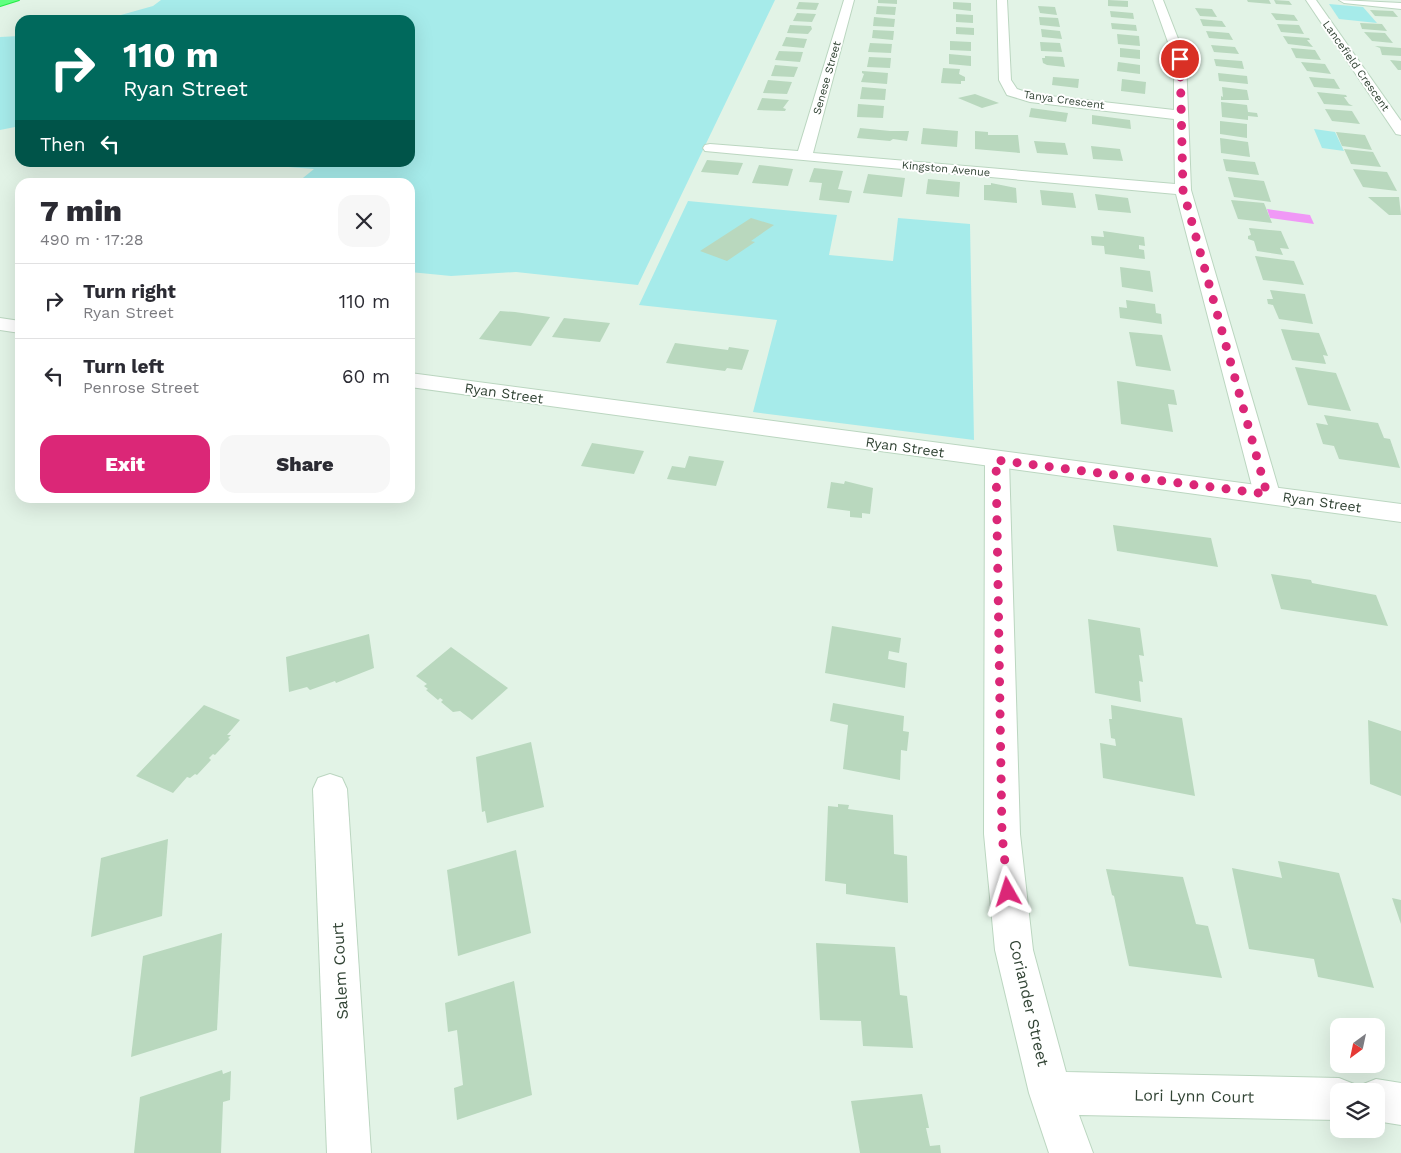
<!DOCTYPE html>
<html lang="en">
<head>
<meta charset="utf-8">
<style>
  :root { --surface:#fff; --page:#f7f7f7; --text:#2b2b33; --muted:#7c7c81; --line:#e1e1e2; --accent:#db2777 }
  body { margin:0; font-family:"Work Sans",sans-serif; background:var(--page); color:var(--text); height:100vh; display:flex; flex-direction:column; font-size:19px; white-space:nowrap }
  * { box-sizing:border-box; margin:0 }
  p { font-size:16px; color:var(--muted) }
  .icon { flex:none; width:28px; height:28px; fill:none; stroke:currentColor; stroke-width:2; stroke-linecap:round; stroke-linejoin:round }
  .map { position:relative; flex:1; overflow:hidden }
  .panel { position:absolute; left:15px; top:178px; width:400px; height:325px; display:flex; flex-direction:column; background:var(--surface); border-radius:15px; box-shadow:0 5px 20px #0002 }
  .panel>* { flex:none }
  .banner { position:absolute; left:15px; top:15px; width:400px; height:152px; border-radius:15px; box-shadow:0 5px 20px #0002; background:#00695c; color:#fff; overflow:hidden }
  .needle { width:32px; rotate:213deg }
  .buttons { position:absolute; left:1330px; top:1018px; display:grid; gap:10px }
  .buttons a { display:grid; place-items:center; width:55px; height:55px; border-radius:10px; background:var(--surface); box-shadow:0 5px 20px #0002; font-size:25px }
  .pin { position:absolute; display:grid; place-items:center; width:42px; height:42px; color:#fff; margin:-21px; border:2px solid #fff; border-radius:50%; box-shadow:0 1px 5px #0007 }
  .me { position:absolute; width:55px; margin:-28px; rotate:354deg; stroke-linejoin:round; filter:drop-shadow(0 0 4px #0008) }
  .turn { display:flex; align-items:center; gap:18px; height:105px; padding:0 25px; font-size:22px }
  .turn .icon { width:65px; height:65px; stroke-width:2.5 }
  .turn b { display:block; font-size:35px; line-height:42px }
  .then { display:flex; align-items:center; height:48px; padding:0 25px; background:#0003; gap:10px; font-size:19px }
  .round { display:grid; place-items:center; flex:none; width:52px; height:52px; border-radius:15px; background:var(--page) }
  .head { display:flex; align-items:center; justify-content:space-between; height:85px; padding:0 25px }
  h1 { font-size:30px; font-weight:800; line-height:38px }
  .action { display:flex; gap:10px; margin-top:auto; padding:10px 25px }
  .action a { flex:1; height:58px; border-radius:15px; background:var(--accent); color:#fff; font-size:20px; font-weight:800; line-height:58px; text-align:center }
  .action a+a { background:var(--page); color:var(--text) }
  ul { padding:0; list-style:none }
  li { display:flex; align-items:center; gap:15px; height:75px; padding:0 25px; border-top:1px solid var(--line) }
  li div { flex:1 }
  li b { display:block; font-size:19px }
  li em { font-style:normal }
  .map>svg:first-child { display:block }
</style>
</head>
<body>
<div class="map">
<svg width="1401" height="1153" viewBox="0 0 1401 1153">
  <rect width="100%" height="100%" fill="#e2f3e6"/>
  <g fill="#a6ebea">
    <path d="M161 0H775L638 285 516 272 451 276 410 272V182H298L314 169 237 163 410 162V20H103L153 6Z"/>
    <path d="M1329 4 1363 7 1377 23 1339 19Z"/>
    <path d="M20 36V126L0 130V37Z"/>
    <path d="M1314 129 1335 132 1344 151 1322 148Z"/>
    <path d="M688 201 837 215 829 255 893 261 898 218 970 224 974 440 753 412 777 320 639 305Z"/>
  </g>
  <path fill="#f098f6" d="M1267 209 1310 215 1314 224 1270 218Z"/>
  <g fill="#b9d8be">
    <path d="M878 0H897V4L878 3Z"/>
    <path d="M1108 0 1128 1V7L1108 6Z"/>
    <path d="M1247 0H1269L1271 4 1248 2Z"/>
    <path d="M1274 0 1289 1 1292 5 1276 4Z"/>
    <path d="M799 2 819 3 816 10 796 9Z"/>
    <path d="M953 2 971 3V11L953 9Z"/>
    <path d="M877 6 896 7 895 15 876 14Z"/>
    <path d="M1038 6 1055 7 1057 15 1040 13Z"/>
    <path d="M1195 8 1212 9 1217 17 1200 16Z"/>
    <path d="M1370 10 1393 11 1398 17 1375 16Z"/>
    <path d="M1110 11 1133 13 1134 19 1111 17Z"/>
    <path d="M797 13 816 14 812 22 793 21Z"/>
    <path d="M1271 13 1294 15 1298 21 1276 20Z"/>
    <path d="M956 14 973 15V23L956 22Z"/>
    <path d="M874 17 895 19 894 27 873 26Z"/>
    <path d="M1039 17 1058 18 1060 27 1040 25Z"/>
    <path d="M1200 19 1222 21 1226 27 1203 26Z"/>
    <path d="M1111 23 1136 25 1137 31 1112 29Z"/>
    <path d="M1360 23 1382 24 1387 31 1362 29Z"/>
    <path d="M1277 24 1299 25 1304 34 1281 32Z"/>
    <path d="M790 25 811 26 812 29 808 34 787 33Z"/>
    <path d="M956 27 974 28V35L956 34Z"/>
    <path d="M1041 29 1060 31 1062 39 1042 37Z"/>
    <path d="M873 30 894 31 893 40 872 38Z"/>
    <path d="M1206 31 1229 33 1233 40 1209 38Z"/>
    <path d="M1364 32 1385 33 1393 43 1372 41Z"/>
    <path d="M1117 34 1139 36 1140 46 1118 44Z"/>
    <path d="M1283 36 1309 38 1310 40H1307L1313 47 1288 44Z"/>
    <path d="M786 37 807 39 804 48 782 46Z"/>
    <path d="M950 41 971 42V51L950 50Z"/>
    <path d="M1040 42 1060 43 1062 52 1041 51Z"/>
    <path d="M870 43 892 44 891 53 868 52Z"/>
    <path d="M1211 45 1235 47 1239 54 1214 52Z"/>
    <path d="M1375 46 1401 48V56L1382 55 1380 48Z"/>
    <path d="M1120 48 1140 50V59L1120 57Z"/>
    <path d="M1291 48 1315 50 1321 60 1296 58Z"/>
    <path d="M779 51 803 52 800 62 775 60Z"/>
    <path d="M949 54 971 56V66L949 64Z"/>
    <path d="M1045 56 1063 57 1065 67 1047 65 1043 63 1042 58H1045Z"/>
    <path d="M869 57 891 58 890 68 867 67Z"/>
    <path d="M1214 59 1242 61 1244 69 1216 66Z"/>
    <path d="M1390 60 1401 61V70H1398Z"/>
    <path d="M1118 62 1140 65V74L1117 71Z"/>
    <path d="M1301 62 1325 64 1331 74 1307 71Z"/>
    <path d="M775 65 798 67 794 77 771 76Z"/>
    <path d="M943 68 960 69 959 74 965 77V81H961V84L941 83Z"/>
    <path d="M862 71 888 73 887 84 861 82 864 74 862 73Z"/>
    <path d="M1218 73 1247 76 1248 84 1219 81Z"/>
    <path d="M1053 77 1079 79 1078 88 1052 85Z"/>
    <path d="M1309 77 1334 79 1340 89 1314 87Z"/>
    <path d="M1122 79 1146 82 1145 94 1121 91Z"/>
    <path d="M768 80 792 82 787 94 763 93Z"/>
    <path d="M862 87 886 89 885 100 860 99Z"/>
    <path d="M1222 87 1247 90 1249 100H1221V96L1223 97Z"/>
    <path d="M1317 92 1346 95 1347 97H1344L1349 104 1353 106 1324 104Z"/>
    <path d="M975 94 999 103 982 108 958 98Z"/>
    <path d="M762 98 789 100 783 108 786 109 785 111 757 110Z"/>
    <path d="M1221 102 1247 105 1248 112 1257 113 1258 117 1248 116V120L1222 117Z"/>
    <path d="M858 104 884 106 883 118 857 117Z"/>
    <path d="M1031 108 1068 113 1066 122 1029 117Z"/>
    <path d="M1325 109 1352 111 1360 124 1332 121Z"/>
    <path d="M1092 115 1130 120 1131 129 1092 124Z"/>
    <path d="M1220 121 1247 124V138L1220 134Z"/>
    <path d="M860 128 890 131H909L907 141 893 139 890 141 857 138Z"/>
    <path d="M923 128 958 131 957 147 921 144Z"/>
    <path d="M975 131 988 132V135H1018L1020 153 975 149Z"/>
    <path d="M1336 132 1365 135 1372 150 1342 146Z"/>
    <path d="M1220 138 1248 142 1250 157 1221 153Z"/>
    <path d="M1034 141 1065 143 1068 155 1037 153Z"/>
    <path d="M1091 146 1120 149 1123 161 1093 159Z"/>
    <path d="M1344 149 1373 152 1381 167 1351 164Z"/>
    <path d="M1223 159 1255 162 1259 175 1226 171Z"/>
    <path d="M707 160 743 163 738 175 701 172Z"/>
    <path d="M759 165 793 169 788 186 752 183Z"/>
    <path d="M814 168 843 171 838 189 852 191 849 203 819 200 822 183 809 182Z"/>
    <path d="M1353 169 1387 172 1397 191 1363 187Z"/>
    <path d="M868 174 905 178 902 197 863 193Z"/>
    <path d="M1228 177 1264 181 1271 202 1234 197Z"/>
    <path d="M928 179 960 182 959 197 926 194Z"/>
    <path d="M991 183 1016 188 1017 203 984 200V185H991Z"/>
    <path d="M1040 190 1073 193 1076 208 1042 205Z"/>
    <path d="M1095 194 1128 198 1131 213 1098 210Z"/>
    <path d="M1368 197H1399L1401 215H1389Z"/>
    <path d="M1231 200 1264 203 1272 223 1238 219Z"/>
    <path d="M751 218 774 225 751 241 755 242 727 261 700 251Z"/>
    <path d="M1249 228 1281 231 1289 249 1280 248 1283 255 1257 251 1254 241 1248 239V236L1251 235Z"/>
    <path d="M1103 231 1144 237 1145 246 1139 245V249L1144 250 1145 259 1105 254 1104 246 1092 245 1091 236 1104 237Z"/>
    <path d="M1255 256 1294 261 1304 285 1263 280Z"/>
    <path d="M1120 267 1150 271 1153 292 1122 287Z"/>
    <path d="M1270 290 1305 294 1313 324 1279 319 1273 305 1268 304 1267 299H1273Z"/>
    <path d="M1126 300 1155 304 1156 313 1161 314 1162 324 1120 318 1119 307 1127 308Z"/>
    <path d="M500 311 515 312 550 317 531 346 479 339Z"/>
    <path d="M564 318 610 323 600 342 552 337Z"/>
    <path d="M1281 329 1319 333 1328 356 1323 355 1326 364 1292 360Z"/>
    <path d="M1129 332 1162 335 1171 371 1136 366Z"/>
    <path d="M675 343 728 350 729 347 749 350 742 370 727 368 725 371 666 363Z"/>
    <path d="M1295 367 1336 373 1351 411 1308 405Z"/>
    <path d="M1117 381 1174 390 1177 405 1168 404 1173 432 1121 424Z"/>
    <path d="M1324 415 1378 423 1384 438 1390 439 1400 468 1339 459 1334 446 1323 444 1316 423 1328 425Z"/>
    <path d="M592 443 644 451 634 474 581 466Z"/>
    <path d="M689 456 724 461 716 486 667 479 672 466 685 468Z"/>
    <path d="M845 481 873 488 870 514 862 513V518L850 517V511L827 508 831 482 844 484Z"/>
    <path d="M297 499V498H324L320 502Z"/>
    <path d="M1113 525 1211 538 1218 567 1117 551Z"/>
    <path d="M1271 574 1311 580 1312 583 1376 595 1388 626 1281 609Z"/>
    <path d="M1088 619 1140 628 1144 656 1139 655 1143 682 1139 681 1141 702 1095 693Z"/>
    <path d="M832 626 901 638 899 653 889 651 888 659 907 663 905 688 825 673Z"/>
    <path d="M369 634 374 668 336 683 335 681 310 690 307 687 289 692 286 657Z"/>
    <path d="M451 647 508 688 472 720 460 711 453 712 441 702 443 700 440 698 438 700 426 690 428 689 424 686 427 684 416 676Z"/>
    <path d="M833 703 904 716 903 731 909 732 907 751 901 750 900 780 843 769 848 725 830 721Z"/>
    <path d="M204 705 240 720 227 735H231L228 738 230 739 215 755 213 754 209 758 211 760 197 775 195 774 190 778 187 777 173 793 136 776Z"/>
    <path d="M1111 705 1182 718 1195 796 1103 778 1100 743 1116 746 1115 739 1111 738 1109 719H1112Z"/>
    <path d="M1368 720 1401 731V796L1370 784Z"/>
    <path d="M531 742 544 807 487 823 485 811 482 812 476 757Z"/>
    <path d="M838 804 849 805 848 809 893 815 894 854 907 856 908 903 846 894V884L825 881 828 806 838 807Z"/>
    <path d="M168 839 162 916 91 937 101 858Z"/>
    <path d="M516 850 531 933 458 956 447 870Z"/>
    <path d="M1278 861 1339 873 1374 988 1318 977 1314 959 1249 949 1232 868 1282 878Z"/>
    <path d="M1106 869 1183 877 1196 924 1208 926 1222 978 1129 966 1114 896 1112 895Z"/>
    <path d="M1392 898 1401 900V924Z"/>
    <path d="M222 933 217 1030 131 1057 143 956Z"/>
    <path d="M816 943 895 947 900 995 907 996 913 1048 863 1046 861 1021 820 1020Z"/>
    <path d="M514 981 532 1095 457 1120 454 1088 463 1085 457 1030 448 1032 445 1003Z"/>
    <path d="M222 1070 223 1074 231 1071 230 1100 223 1102 221 1153H134L140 1097Z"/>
    <path d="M922 1094 929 1128H926L930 1146 940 1145 941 1153H860L851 1101Z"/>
  </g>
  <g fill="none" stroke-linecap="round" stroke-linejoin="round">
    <defs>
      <g id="minor">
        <path d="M844 0H854L813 153 1175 184 1174 119 1030 102 1007 95 999 80 997 0H1007L1011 80 1017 89 1032 94 1174 110V59L1153 0H1163L1186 59 1191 190 1280 494 1276 500 1267 503 1258 500 1254 494 1176 194 705 151 703 148 705 145 710 144 798 151Z"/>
        <path d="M1306 0H1316L1401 121V135L1396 134Z"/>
        <path d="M1339 0 1401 3V9L1344 3Z"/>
        <path d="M997 452 1006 454 1009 460 1020 834 1033 950 1066 1072 1339 1078 1354 1084 1357 1091H1339V1120L1079 1115 1093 1153H1049L1029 1093 995 950 984 834 985 460 988 454Z"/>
        <path d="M330 774 342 778 347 789 371 1153H327L313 789 318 778Z"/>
        <path d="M1376 1079 1401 1083V1125L1376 1121V1091H1358L1361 1085Z"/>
      </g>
      <g id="tertiary">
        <path d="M0 318 20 321V333L0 330Z"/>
        <path d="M410 373 1401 504V522L410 387Z"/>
      </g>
      <path id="motorway" d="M0 0H19L0 6Z"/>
    </defs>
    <use href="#minor" stroke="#bbd6c0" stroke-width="2"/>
    <use href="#tertiary" stroke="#bbd6c0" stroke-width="2"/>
    <use href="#motorway" stroke="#25ea45" stroke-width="2"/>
    <use href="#minor" fill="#fff" fill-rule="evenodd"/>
    <use href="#tertiary" fill="#fff" fill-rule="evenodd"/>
    <use href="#motorway" fill="#60ff80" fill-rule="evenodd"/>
  </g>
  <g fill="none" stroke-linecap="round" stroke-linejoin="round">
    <path stroke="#db2777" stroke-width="9" stroke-dasharray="0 16.2" d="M1008 892 1002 834 996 460 1267 494 1183 190 1180 59"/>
  </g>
  <g text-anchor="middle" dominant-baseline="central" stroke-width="4" stroke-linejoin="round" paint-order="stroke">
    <g font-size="11" fill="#324435" stroke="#fff">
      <text transform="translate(1356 66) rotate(55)">Lancefield Crescent</text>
      <text transform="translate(827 78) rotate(-74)">Senese Street</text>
      <text transform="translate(1064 100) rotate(8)">Tanya Crescent</text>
      <text transform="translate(946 169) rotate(5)">Kingston Avenue</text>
    </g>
    <g font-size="14" fill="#324435" stroke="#fff">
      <text transform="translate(504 393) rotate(8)">Ryan Street</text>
      <text transform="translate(905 447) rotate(8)">Ryan Street</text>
      <text transform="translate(1322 502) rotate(8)">Ryan Street</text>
    </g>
    <g font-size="16" fill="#324435" stroke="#fff">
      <text transform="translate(340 971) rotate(-93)">Salem Court</text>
      <text transform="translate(1029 1003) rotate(77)">Coriander Street</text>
      <text transform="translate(1194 1096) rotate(1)">Lori Lynn Court</text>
    </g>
  </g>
</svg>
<div class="buttons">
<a><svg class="needle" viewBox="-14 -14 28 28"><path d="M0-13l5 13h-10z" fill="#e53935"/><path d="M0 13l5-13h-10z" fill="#7c7c81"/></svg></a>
<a><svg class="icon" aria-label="layers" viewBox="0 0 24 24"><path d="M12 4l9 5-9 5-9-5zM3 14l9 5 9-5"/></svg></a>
</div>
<div class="pin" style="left:1180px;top:59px;background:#d93025"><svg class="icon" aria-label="arrive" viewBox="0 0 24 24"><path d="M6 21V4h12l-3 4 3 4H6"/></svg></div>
<svg class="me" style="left:1008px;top:892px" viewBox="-20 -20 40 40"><path d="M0-17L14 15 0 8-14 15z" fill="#db2777" stroke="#fff" stroke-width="4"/></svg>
<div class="banner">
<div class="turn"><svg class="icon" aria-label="right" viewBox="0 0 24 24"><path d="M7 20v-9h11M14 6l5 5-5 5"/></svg><div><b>110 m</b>Ryan Street</div></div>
<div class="then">Then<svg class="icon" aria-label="left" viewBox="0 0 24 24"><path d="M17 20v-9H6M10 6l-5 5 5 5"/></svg></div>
</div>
<section class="panel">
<div class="head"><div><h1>7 min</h1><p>490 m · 17:28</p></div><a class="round"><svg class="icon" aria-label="close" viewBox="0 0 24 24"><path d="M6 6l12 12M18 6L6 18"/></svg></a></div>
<ul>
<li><svg class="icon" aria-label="right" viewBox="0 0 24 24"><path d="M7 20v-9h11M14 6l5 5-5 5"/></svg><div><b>Turn right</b><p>Ryan Street</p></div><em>110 m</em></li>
<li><svg class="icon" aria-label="left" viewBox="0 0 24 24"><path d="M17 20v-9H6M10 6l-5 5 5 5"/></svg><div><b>Turn left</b><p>Penrose Street</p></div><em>60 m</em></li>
</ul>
<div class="action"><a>Exit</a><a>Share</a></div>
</section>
</div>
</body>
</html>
